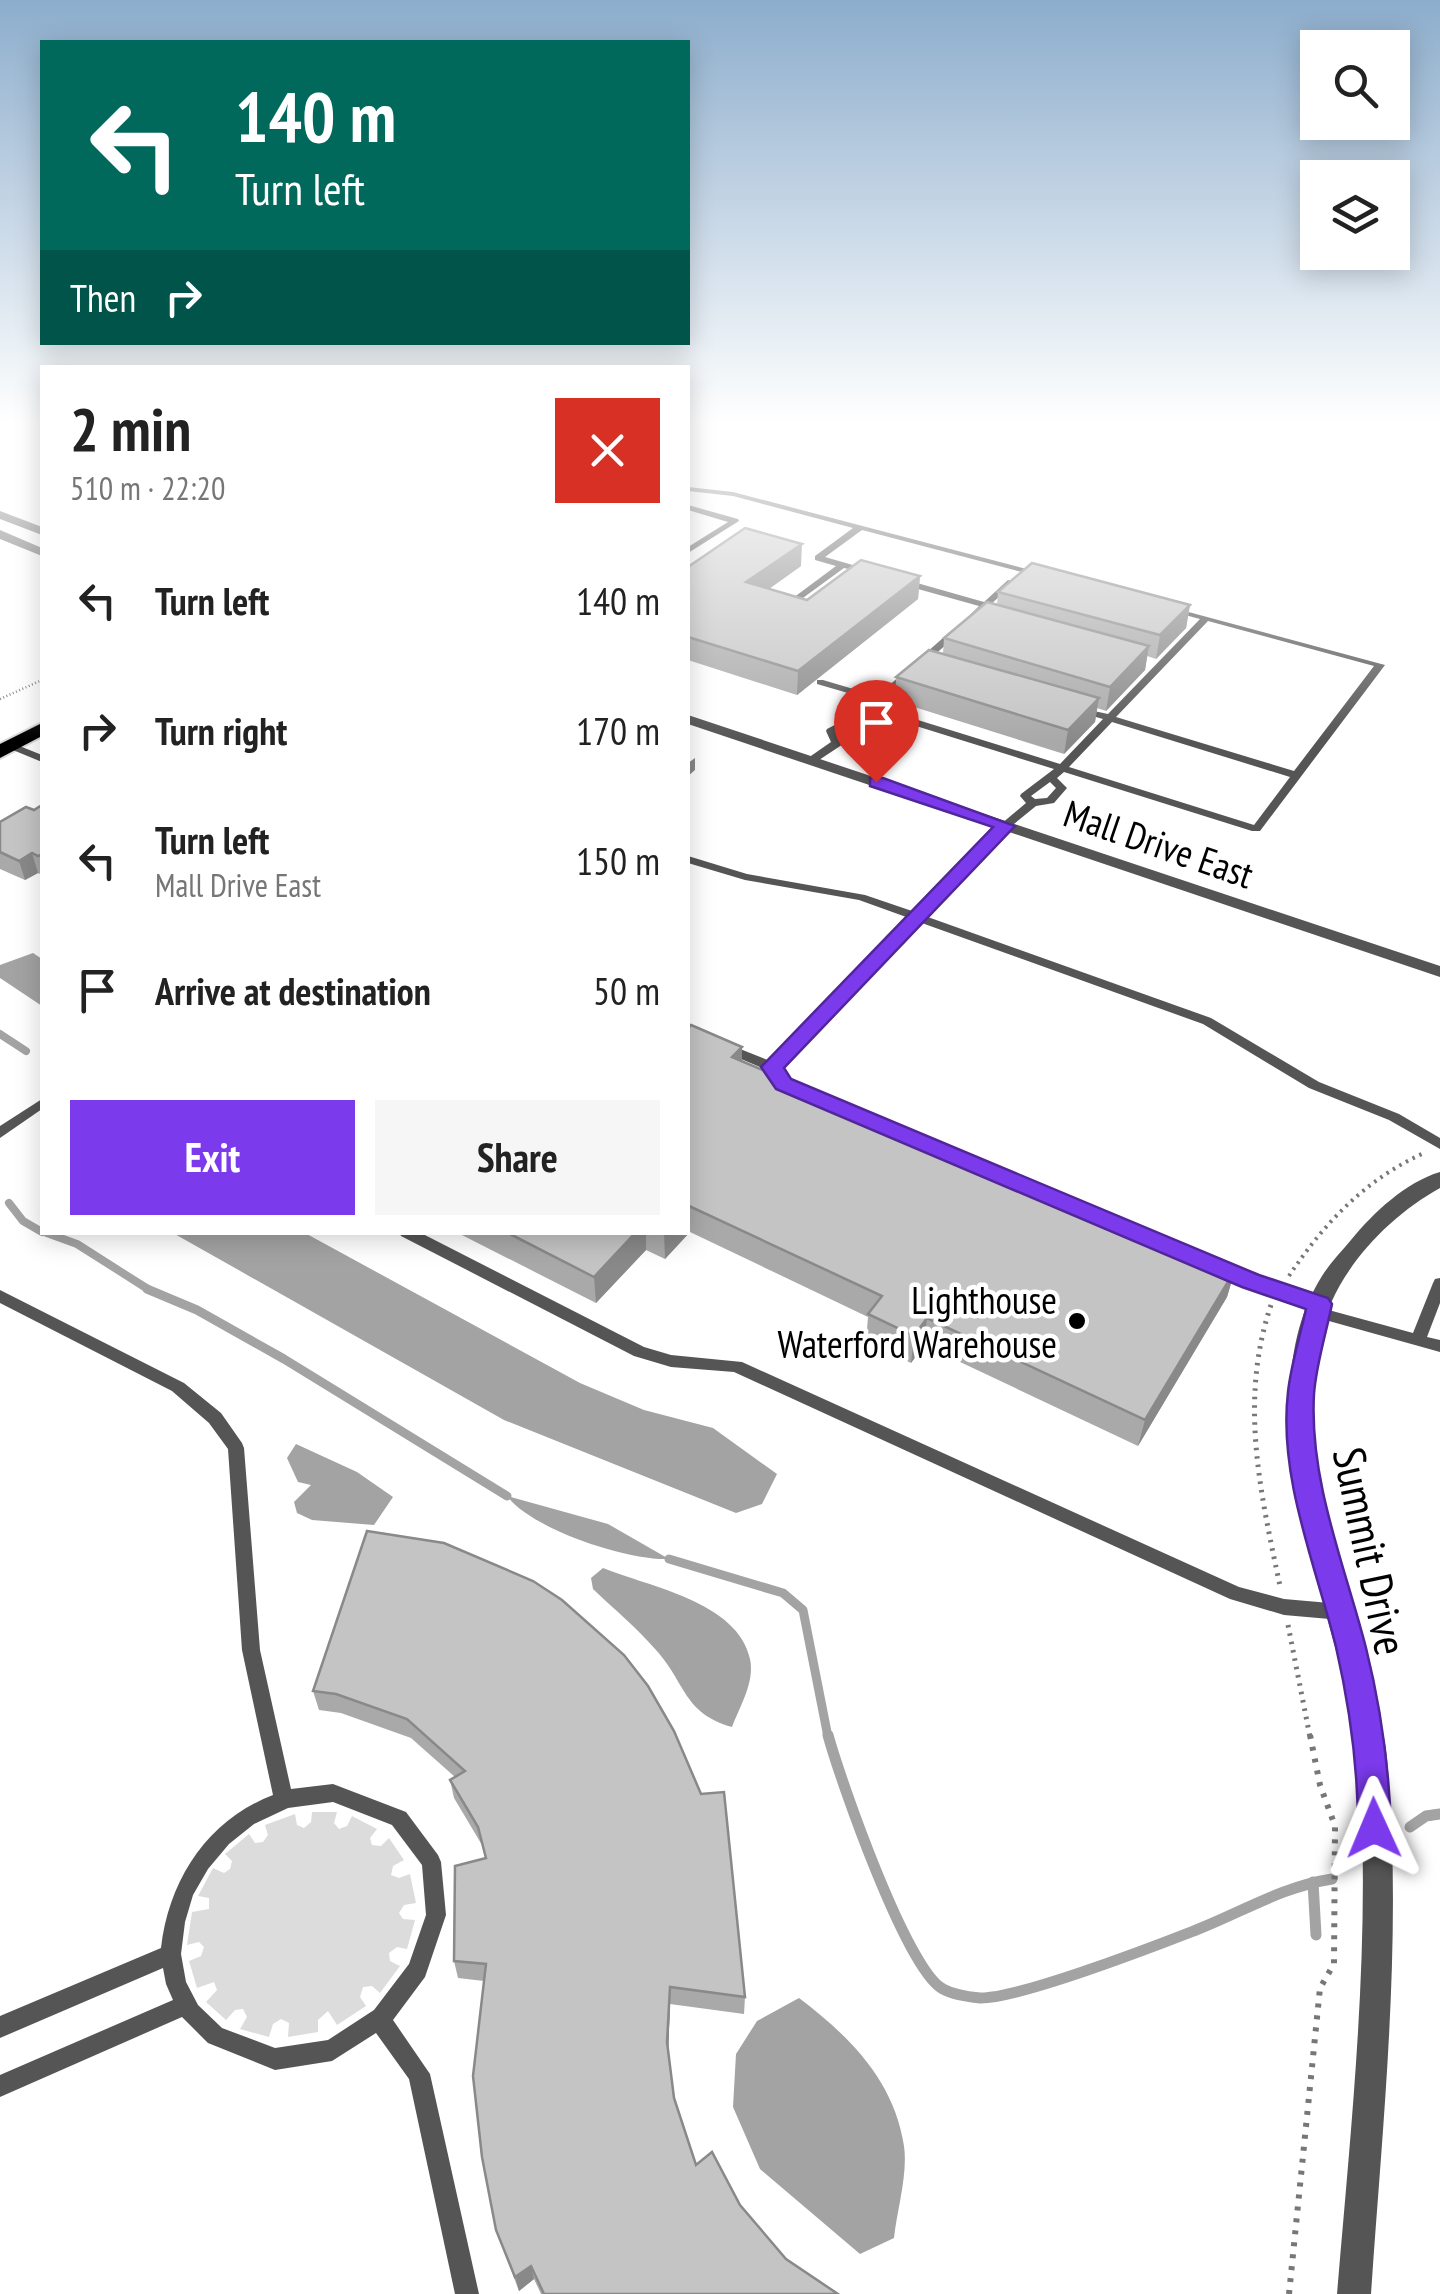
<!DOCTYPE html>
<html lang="en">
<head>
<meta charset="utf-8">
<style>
  :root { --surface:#fff; --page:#f6f6f6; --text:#222; --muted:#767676; --accent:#7c3aed }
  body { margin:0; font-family:"PT Sans Narrow",sans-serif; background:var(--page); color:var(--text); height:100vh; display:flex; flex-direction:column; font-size:38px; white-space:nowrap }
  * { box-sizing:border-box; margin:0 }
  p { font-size:32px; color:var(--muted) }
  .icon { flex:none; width:55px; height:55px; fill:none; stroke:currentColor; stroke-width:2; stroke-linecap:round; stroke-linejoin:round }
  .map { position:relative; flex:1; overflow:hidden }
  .sheet { position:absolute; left:40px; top:365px; width:650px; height:870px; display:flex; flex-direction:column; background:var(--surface); border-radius:0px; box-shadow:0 5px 25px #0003 }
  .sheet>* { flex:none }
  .guide { position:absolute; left:40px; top:40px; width:650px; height:305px; border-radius:0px; box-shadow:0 5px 25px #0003; background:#00695c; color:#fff; overflow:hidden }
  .tools { position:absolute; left:1300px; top:30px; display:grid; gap:20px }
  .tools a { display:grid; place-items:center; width:110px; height:110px; border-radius:0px; background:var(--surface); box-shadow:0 5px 25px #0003; font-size:50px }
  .pin { position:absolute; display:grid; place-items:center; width:85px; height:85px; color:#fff; margin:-102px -42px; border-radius:50% 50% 50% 0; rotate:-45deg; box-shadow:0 0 10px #0007 }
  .pin .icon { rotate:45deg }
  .me { position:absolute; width:110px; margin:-55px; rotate:359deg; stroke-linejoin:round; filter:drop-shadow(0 0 8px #0008) }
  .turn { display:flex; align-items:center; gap:35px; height:210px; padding:0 30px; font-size:45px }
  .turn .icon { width:130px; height:130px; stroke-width:2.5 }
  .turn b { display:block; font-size:70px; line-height:85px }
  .then { display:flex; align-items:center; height:95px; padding:0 30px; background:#0003; gap:20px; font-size:38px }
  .round { display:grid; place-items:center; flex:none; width:105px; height:105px; border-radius:0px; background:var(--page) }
  .overview { display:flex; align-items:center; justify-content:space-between; height:170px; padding:0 30px }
  h1 { font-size:60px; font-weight:600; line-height:75px }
  .cta { display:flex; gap:20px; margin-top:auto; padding:20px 30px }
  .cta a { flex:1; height:115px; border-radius:0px; background:var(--accent); color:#fff; font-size:40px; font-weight:600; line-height:115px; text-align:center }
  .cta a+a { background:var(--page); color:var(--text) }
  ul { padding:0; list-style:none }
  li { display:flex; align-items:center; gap:30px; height:130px; padding:0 30px }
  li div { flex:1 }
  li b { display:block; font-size:38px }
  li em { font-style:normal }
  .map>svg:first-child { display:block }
</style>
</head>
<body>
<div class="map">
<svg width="1440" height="2294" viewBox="0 0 1440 2294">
  <rect width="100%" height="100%" fill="#fff"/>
  <path fill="#dcdcdc" d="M312 1812H337L334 1823 339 1829 347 1826 352 1816 377 1829 370 1838 372 1845 381 1846 389 1838 404 1860 393 1866 391 1875 399 1878 410 1874 416 1903 404 1905 399 1913 403 1919 415 1920 407 1949 397 1947 389 1953 390 1961 400 1966 380 1993 372 1986 363 1987 360 1997 366 2006 337 2025 328 2011 318 2020V2032L288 2037 289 2023 281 2019 273 2024 269 2037 240 2029 247 2017 243 2009 235 2010 226 2020 206 2002 217 1990 214 1982 197 1988 189 1961 201 1956 204 1947 199 1942 187 1945 192 1912 209 1909V1898L198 1896 213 1868 224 1873 230 1869 232 1861 225 1854 249 1834 255 1843 263 1842 268 1835 265 1825 295 1814 297 1825 304 1828 311 1822Z"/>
  <g fill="#a3a3a3">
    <path d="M33 953 42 959V1006L0 978V965Z"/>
    <path d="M173 1233H305L580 1383 644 1410 713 1428 777 1474 762 1504 736 1513 504 1420Z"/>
    <path d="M296 1444 357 1472 393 1497 374 1525 312 1520 297 1513 294 1502 311 1485 298 1482 287 1458Z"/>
    <path d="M507 1496 608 1524 669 1559C628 1561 531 1529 507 1496Z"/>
    <path d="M603 1568C650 1587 738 1602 750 1659 755 1682 740 1706 732 1727 683 1713 686 1683 656 1650 637 1628 614 1609 593 1589L591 1578Z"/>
    <path d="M799 1998C849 2036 894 2080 904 2146 908 2174 897 2210 894 2238L860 2254 760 2169 733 2107 736 2054 757 2021Z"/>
  </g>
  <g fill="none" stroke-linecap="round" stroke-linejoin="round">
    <g stroke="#a3a3a3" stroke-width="8">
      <path d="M0 1034 26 1051"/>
      <path d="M9 1203 23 1221 42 1232"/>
      <path d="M44 1232 77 1244 151 1291"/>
    </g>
    <g stroke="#a3a3a3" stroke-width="9">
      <path d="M147 1289 197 1310 284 1359 507 1496"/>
      <path d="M669 1559 783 1593 803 1610 828 1737"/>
    </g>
    <g stroke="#a3a3a3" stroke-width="11">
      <path d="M828 1735C840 1779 907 1971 943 1989 952 1994 970 1997 980 1998 1017 1999 1150 1948 1191 1932 1239 1914 1280 1887 1332 1879"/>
      <path d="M1410 1827 1426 1816 1440 1814"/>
      <path d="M1313 1882 1316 1935"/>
    </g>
    <defs>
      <path id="primary" d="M42 723V736L0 758V744Z"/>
    </defs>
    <use href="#primary" stroke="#dbdbdb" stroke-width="4"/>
    <path stroke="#777" stroke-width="2.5" stroke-dasharray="1 2.5" stroke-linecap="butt" d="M0 699 42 680"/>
    <path stroke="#777" stroke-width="4" stroke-dasharray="2.5 5" stroke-linecap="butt" d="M1289 1276C1324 1223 1366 1179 1424 1153"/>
    <g stroke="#777" stroke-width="5" stroke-dasharray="2.5 6" stroke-linecap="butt">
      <path d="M1271 1305C1239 1400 1260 1491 1280 1586"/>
      <path d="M1288 1625 1310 1737"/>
    </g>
    <path stroke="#777" stroke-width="6" stroke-dasharray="4 8" stroke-linecap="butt" d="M1289 2294 1320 1988 1334 1964 1335 1826 1320 1785 1310 1735"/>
    <g fill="#555" fill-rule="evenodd">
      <path d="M688 487 733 492 1030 570 1026 573 862 530 825 557 870 570V574L844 568 796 603 791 600 793 598 836 566 815 560V556L853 528 733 496 688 491Z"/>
      <path d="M688 505 738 519 739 521 688 553V547L728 522 688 510Z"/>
      <path d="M903 579 984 602 1008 580 1016 582 975 618 970 615 979 606 900 584V580Z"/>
      <path d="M1170 607 1385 665 1260 831H1252L1064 772 1057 778 1067 788 1054 803 1036 806 1009 828 925 916 1211 1018 1319 1082 1399 1114 1440 1138V1149L1389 1120 1309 1088 1203 1024 919 922 779 1067 795 1083 797 1086 795 1089H785L767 1070 720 1050 719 1047 720 1044 725 1043 770 1061 909 918 859 900 745 880 688 863V856L747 874 865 895 915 912 1001 824 1026 803 1020 796 1021 794 1054 769 868 711 866 715 873 723 872 725 816 762H808V758L831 742 826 731 827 729 865 709 872 700 817 684V680H823L877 696 952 630H958V634L876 707 1060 764 1103 719 1075 711V707L1108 714 1200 619 1170 611ZM1208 621 1374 666 1294 771 1116 717ZM859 719 862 723 839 737 837 732ZM1112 722 1290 777 1254 825 1069 767ZM1050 782 1056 788 1047 798 1035 799 1031 796Z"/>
      <path d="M12 743 42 755V762L8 748V744Z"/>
      <path d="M42 1099V1109L0 1138V1126Z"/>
      <path d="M399 1232H419L644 1347 671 1355 742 1362 1239 1587 1284 1599 1341 1604 1347 1607 1350 1612 1347 1617 1341 1620 1284 1615 1230 1599 734 1372 671 1367 634 1356 401 1236Z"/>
      <path d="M1220 1263 1324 1301 1327 1305 1325 1309 1413 1333 1433 1283 1435 1279 1440 1278V1303L1427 1337 1440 1340V1352L1311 1316 1308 1312 1311 1308 1215 1272 1213 1268 1215 1264Z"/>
      <path d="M0 1290 184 1383 221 1413 242 1443 244 1448 260 1650 291 1789 333 1784 406 1812 438 1855 441 1862 446 1915 425 1977 393 2020 430 2074 479 2294H455L409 2079 376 2033 332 2061 275 2070 208 2043 182 2017 0 2097V2075L173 2000 166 1984 163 1968 0 2038V2016L161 1948C169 1879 208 1820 273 1795L242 1650 228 1449 209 1423 172 1391 0 1303ZM333 1802 392 1825 422 1865 426 1915 409 1964 374 2010 328 2040 275 2048 222 2028 198 2005 186 1982 181 1954 185 1922 193 1895 208 1869 229 1844 254 1824 288 1808Z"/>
    </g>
    <g fill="#555" fill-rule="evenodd">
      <path d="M0 511 42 527V535L0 519Z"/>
      <path d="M0 530 42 548V556L0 539Z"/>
      <path d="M688 715 1440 966V977L688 724Z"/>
      <path d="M1440 1172V1188C1386 1218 1333 1274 1320 1337 1297 1448 1339 1563 1367 1670 1374 1699 1384 1729 1387 1758 1403 1936 1383 2117 1371 2294H1337C1350 2138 1367 1981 1362 1824 1362 1797 1362 1768 1357 1741 1334 1608 1242 1402 1322 1276 1330 1263 1341 1252 1351 1240 1373 1213 1406 1182 1440 1172Z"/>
    </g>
    <use href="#primary" fill="#000" fill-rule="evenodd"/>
  </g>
  <g fill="#a9a9a9">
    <path d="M801 566 769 589 807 600 920 576 918 599 797 695 688 660V567Z"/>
    <path d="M998 592 1190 605 1186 628 1156 659 1147 656 1145 670 1106 711 1097 708 1095 722 1064 754 895 701 896 677 943 654 944 638 997 605Z"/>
    <path d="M42 805V875L38 873 25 880 0 869V822L34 810Z"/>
    <path d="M688 1028 742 1061 1235 1270 1227 1297 1138 1446 924 1345 911 1363 866 1341 868 1317 690 1232 665 1259 646 1250 596 1303 456 1232H688Z"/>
    <path d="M367 1531 745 1997 744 2014 670 2004 668 2052 674 2098 696 2165 740 2205 786 2259 838 2294H541L534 2279 519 2291 496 2230 484 1981 458 1978 454 1961 485 1858 482 1845 454 1798 450 1780 455 1777 411 1738 341 1713 319 1710 313 1691Z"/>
  </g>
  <g fill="#898989">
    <path d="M802 544 801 566 746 605V582Z"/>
    <path d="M920 576 918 599 797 695 798 671Z"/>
    <path d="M1190 605 1186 628 1156 659 1160 635Z"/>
    <path d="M1149 646 1145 670 1106 711 1110 687Z"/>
    <path d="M1099 698 1095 722 1064 754 1068 730Z"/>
    <path d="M695 758V770L688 776V763Z"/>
    <path d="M32 853 38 873 25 880 19 861Z"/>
    <path d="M742 1047V1073L732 1057Z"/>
    <path d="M689 1206 690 1232 665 1259 664 1232H688V1208Z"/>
    <path d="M636 1232H646V1250L596 1303 594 1277Z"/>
    <path d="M1235 1270 1227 1297 1138 1446 1145 1420Z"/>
    <path d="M927 1318 924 1345 911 1363 914 1336Z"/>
    <path d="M670 1987V2004L668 2059 667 2042Z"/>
    <path d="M531 2266 534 2279 519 2291 515 2277Z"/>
  </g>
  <g fill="#c4c4c4" stroke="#898989" stroke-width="2.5">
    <path d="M745 528 802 544 746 582 807 600 861 560 920 576 798 671 688 637V567Z"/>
    <path d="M1032 563 1190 605 1160 635 998 592Z"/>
    <path d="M987 602 1149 646 1110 687 944 638Z"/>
    <path d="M929 650 1099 698 1068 730 896 677Z"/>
    <path d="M42 805V854L38 856 32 853 19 861 0 852V822L26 807 34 810Z"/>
    <path d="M691 1025 742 1047 732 1057 1235 1270 1145 1420 927 1318 914 1336 868 1314 882 1296 689 1206 688 1208V1028Z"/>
    <path d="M506 1232H636L594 1277Z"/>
    <path d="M367 1531 444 1543 533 1581 562 1600 624 1655 648 1686 674 1731 701 1794 724 1792 745 1997 670 1987 667 2042 674 2098 696 2165 712 2152 740 2205 786 2259 838 2294H544L531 2266 515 2277 496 2230 482 2157 473 2076 486 1964 454 1961 455 1866 486 1858 478 1827 450 1780 465 1771 407 1719 336 1694 313 1691Z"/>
  </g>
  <linearGradient id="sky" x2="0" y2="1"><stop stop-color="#8cadcc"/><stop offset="0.57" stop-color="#fff"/><stop offset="1" stop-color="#fff" stop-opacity="0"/></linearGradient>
  <rect width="1440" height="741" fill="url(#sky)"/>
  <path fill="#7c3aed" stroke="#51269a" stroke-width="2.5" d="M870 778H883L1015 826 784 1068 791 1079 1259 1275 1328 1298 1332 1304C1326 1334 1316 1365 1314 1394 1309 1481 1345 1566 1366 1648 1381 1708 1389 1766 1391 1828L1386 1840 1374 1844 1363 1840 1358 1828C1358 1766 1350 1708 1336 1647 1316 1566 1278 1477 1288 1392 1291 1364 1300 1337 1306 1309L1242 1287 776 1089 761 1067 993 827 870 786Z"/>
  <circle fill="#000" stroke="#fff" stroke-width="4" cx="1077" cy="1321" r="10"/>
  <g text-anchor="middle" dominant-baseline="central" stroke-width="9" stroke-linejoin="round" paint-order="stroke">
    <g font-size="38" fill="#000" stroke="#fff">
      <text transform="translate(1159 843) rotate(19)">Mall Drive East</text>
    </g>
    <g font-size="38" fill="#000" stroke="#fff" text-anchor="end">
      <text x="1057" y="1299">Lighthouse<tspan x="1057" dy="44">Waterford Warehouse</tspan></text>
    </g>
    <g font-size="45" fill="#000" stroke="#fff">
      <text transform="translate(1371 1551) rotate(78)">Summit Drive</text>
    </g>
  </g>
</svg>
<div class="tools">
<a><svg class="icon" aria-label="search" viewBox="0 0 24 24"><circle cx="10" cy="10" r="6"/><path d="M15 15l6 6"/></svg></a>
<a><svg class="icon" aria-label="layers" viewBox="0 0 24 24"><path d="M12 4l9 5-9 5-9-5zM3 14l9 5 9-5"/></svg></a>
</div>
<div class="pin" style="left:876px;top:782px;background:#d93025"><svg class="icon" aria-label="arrive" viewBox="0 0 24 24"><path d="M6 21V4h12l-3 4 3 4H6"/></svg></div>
<svg class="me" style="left:1374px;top:1828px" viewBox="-20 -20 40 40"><path d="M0-17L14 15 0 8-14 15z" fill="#7c3aed" stroke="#fff" stroke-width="4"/></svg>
<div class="guide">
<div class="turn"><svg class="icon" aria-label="left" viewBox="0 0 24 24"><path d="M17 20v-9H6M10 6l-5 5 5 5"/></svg><div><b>140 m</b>Turn left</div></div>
<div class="then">Then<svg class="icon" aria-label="right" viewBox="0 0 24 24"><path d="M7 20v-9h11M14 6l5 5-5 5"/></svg></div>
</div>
<section class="sheet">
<div class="overview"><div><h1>2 min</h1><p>510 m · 22:20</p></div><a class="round" style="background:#d93025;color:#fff"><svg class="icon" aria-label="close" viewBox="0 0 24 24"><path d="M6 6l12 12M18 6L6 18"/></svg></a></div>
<ul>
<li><svg class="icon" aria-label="left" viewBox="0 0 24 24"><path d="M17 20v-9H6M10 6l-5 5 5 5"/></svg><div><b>Turn left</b></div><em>140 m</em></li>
<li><svg class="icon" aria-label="right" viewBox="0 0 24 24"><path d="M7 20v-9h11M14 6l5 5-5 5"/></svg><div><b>Turn right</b></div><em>170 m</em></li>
<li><svg class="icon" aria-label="left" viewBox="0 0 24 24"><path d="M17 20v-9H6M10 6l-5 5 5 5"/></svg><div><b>Turn left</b><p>Mall Drive East</p></div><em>150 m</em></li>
<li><svg class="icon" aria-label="arrive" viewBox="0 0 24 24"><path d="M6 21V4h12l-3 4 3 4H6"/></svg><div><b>Arrive at destination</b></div><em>50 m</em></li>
</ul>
<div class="cta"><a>Exit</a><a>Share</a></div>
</section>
</div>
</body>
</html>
